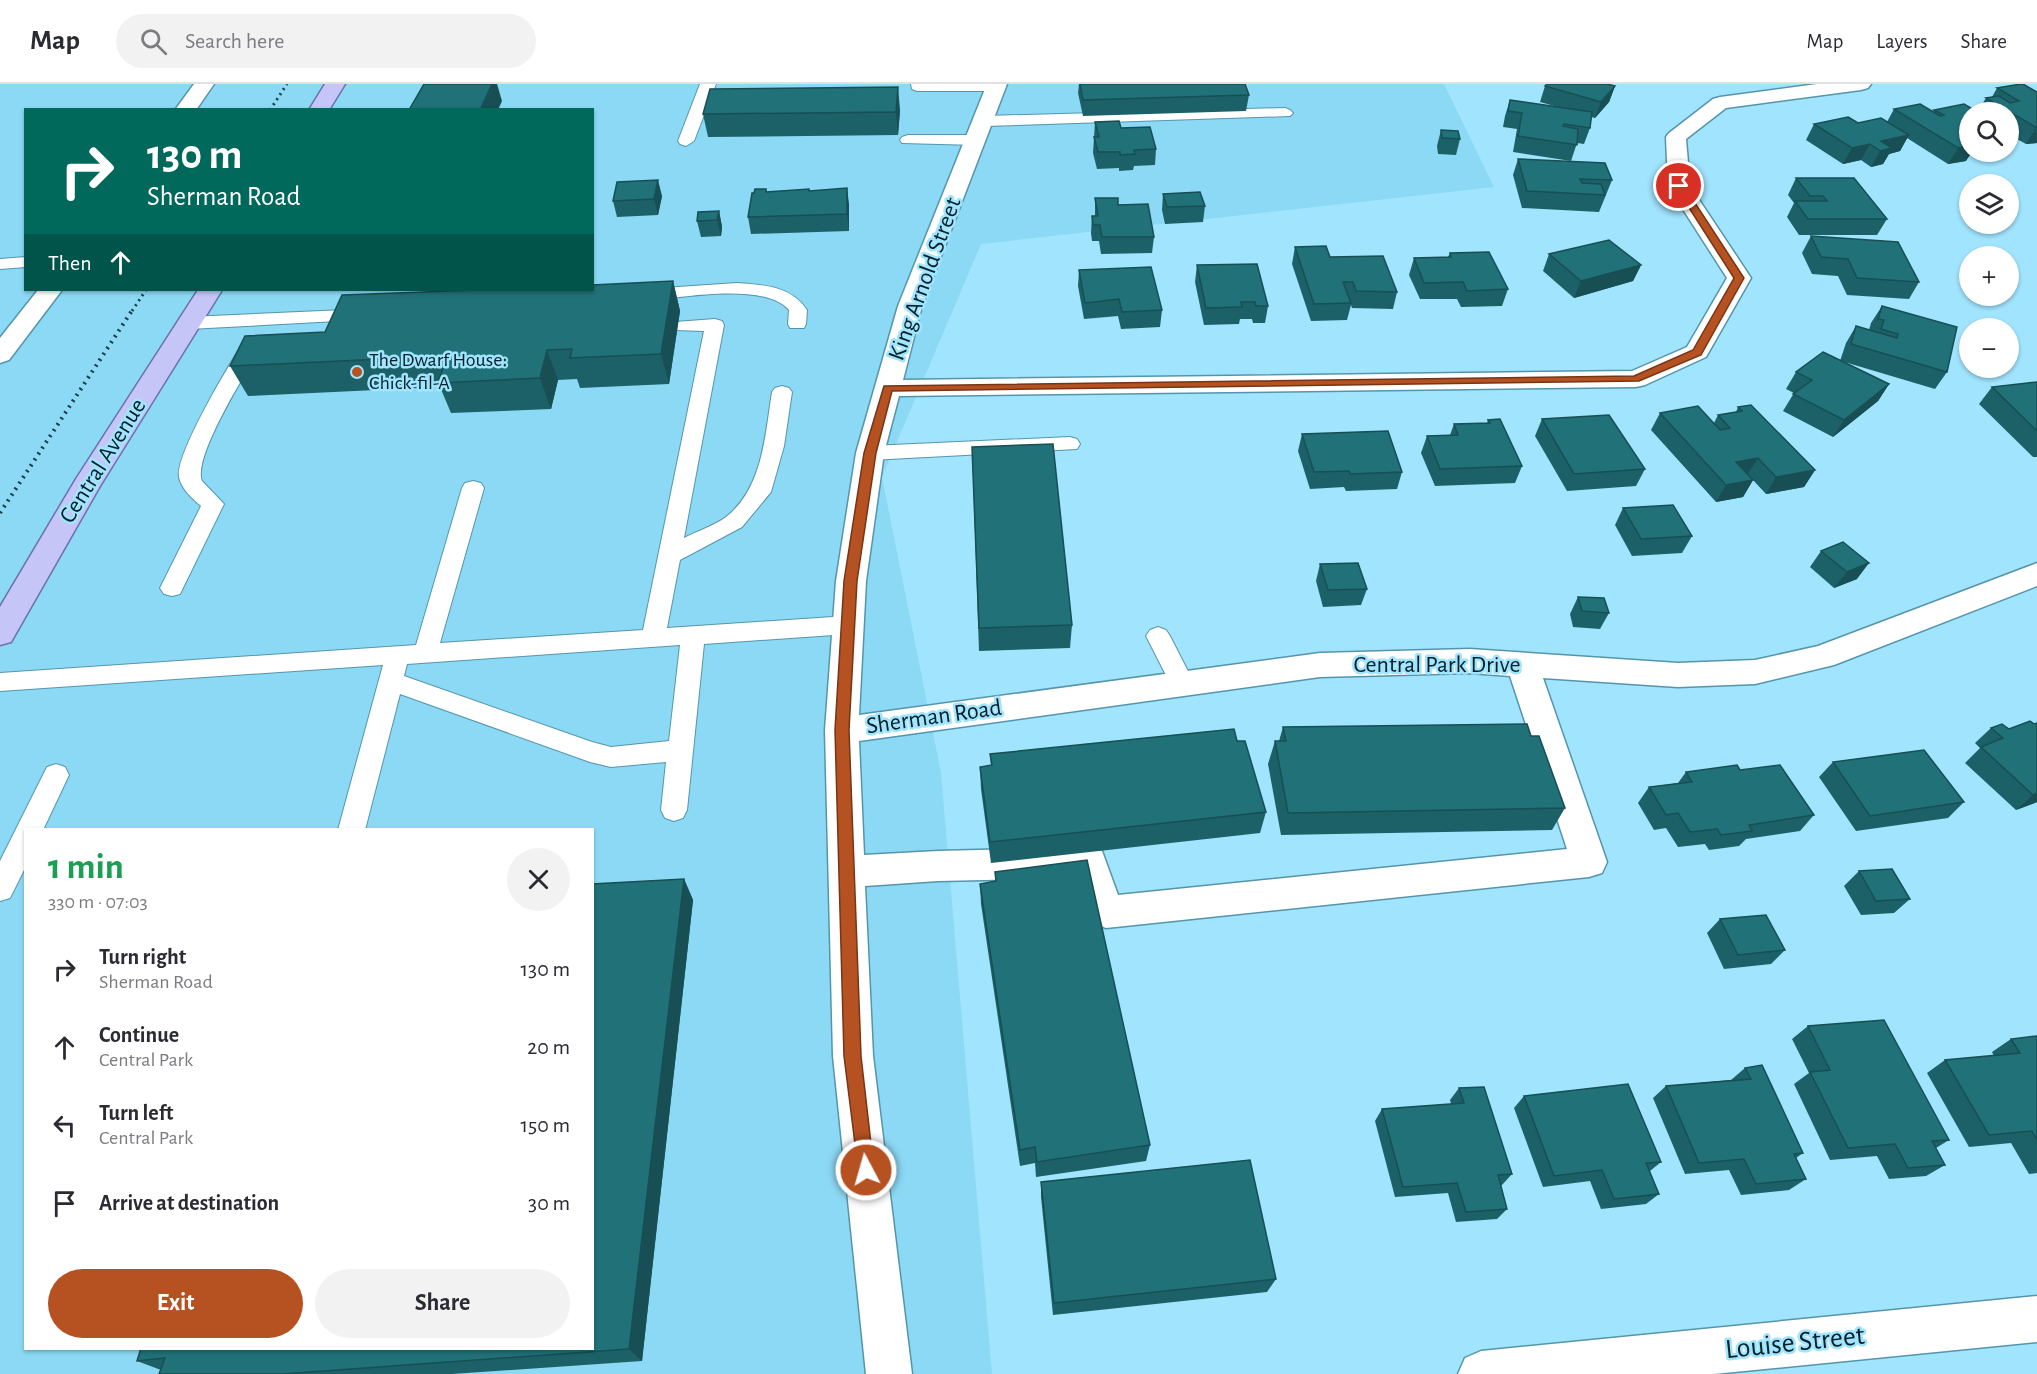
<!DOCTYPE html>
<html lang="en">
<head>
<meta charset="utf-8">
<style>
  :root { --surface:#fff; --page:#f2f2f3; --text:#2b2b33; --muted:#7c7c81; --line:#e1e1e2; --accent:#b65121 }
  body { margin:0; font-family:"Alegreya Sans",sans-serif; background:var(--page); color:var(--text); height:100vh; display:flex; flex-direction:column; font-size:22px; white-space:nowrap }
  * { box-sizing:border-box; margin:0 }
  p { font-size:20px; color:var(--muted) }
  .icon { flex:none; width:33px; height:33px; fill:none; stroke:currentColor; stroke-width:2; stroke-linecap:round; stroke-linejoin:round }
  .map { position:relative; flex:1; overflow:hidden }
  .sheet { position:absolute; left:24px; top:744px; width:570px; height:522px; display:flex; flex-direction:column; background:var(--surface); border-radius:0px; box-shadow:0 2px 4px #0004 }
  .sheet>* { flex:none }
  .hud { position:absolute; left:24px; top:24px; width:570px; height:183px; border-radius:0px; box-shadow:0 2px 4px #0004; background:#00695c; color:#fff; overflow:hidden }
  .tools { position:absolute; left:1959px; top:18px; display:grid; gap:12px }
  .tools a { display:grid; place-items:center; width:60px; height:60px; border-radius:50%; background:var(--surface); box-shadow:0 2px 4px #0004; font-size:30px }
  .pin { position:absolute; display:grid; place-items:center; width:51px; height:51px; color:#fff; margin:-26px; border:3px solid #fff; border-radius:50%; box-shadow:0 2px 6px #0007 }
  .me { position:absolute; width:66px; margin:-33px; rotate:354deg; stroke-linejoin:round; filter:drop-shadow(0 0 4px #0008) }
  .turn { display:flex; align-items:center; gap:21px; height:126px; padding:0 24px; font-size:27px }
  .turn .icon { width:78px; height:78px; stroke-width:2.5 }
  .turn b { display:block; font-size:42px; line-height:51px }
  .then { display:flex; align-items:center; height:57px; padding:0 24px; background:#0003; gap:12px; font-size:22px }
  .round { display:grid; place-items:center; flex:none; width:63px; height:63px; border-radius:32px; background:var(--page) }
  .overview { display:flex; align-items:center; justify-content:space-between; height:102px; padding:0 24px }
  h1 { font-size:36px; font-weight:700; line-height:45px; color:#1e9e55 }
  .primary-button { display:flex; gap:12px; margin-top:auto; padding:12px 24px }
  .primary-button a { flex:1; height:69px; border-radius:36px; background:var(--accent); color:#fff; font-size:24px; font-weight:700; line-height:69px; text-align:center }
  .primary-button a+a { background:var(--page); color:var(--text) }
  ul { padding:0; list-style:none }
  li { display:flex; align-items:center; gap:18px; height:78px; padding:0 24px }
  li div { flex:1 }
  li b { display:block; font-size:22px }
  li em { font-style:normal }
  header { display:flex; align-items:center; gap:36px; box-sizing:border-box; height:84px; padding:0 30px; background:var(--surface); border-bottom:2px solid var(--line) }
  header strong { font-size:28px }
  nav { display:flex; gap:33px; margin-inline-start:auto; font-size:21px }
  .search { width:420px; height:54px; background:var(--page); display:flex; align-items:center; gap:15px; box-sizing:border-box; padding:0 21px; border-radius:33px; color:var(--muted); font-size:22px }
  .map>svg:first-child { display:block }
</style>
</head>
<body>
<header>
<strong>Map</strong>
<div class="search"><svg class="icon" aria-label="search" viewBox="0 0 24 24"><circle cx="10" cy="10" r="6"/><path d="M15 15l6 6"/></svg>Search here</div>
<nav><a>Map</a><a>Layers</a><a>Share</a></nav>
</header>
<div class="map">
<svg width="2037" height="1290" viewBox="0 0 2037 1290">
  <rect width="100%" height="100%" fill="#a1e4fd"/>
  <path fill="#8cd9f5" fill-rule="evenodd" d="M0 0H1444L1494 103 981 160 882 393 941 689 992 1290H0ZM26 26H592V206H26ZM26 746H592V1264H26Z"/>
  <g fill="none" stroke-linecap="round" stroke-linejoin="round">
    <defs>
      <g id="lane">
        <path d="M700 0H716L694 57 686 62 680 60 678 57Z"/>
        <path d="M911 0H1002L1004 2 996 7H917L912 5Z"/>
        <path d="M1285 24 1290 26 1293 29 1290 32 985 42 977 37 985 32Z"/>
        <path d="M908 51H977L985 56 977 61 902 59 900 56 902 53Z"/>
        <path d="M26 173V183L0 185V175Z"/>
        <path d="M737 199C764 201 791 202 807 226L806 240 804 244H790L788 240 789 226C765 198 682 213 648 217L641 215 639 211 641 207 648 205Z"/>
        <path d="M367 225 374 227 376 231 374 235 189 245 182 243 180 239 182 235 189 233Z"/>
        <path d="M715 235 722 237 724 241 684 454C697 447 714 442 726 433 763 404 765 351 772 308L775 304 782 302 789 304 792 308 784 362 771 408 742 443 680 476 667 544 848 532 856 535 860 541 856 547 848 550 704 560 687 726 683 734 674 737 665 734 661 726 666 678 611 683 590 678 400 610 365 746H338L383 581 0 607V589L416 561 462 404 465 399 473 397 481 399 484 404 440 559 643 546 704 247 675 246 673 242 675 238ZM680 561 669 657 611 663 592 658 404 592 407 580Z"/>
        <path d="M252 255 259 257 262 261C248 286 192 373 202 397L224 420 180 510 172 512 164 510 160 504 201 422C193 415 181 405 179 393 175 371 230 278 245 257Z"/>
        <path d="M1070 353 1077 355 1080 360 1077 365 870 376 863 374 859 369 863 364 870 362Z"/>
        <path d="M1158 543 1166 546 1170 552 1194 599 1191 606 1182 608 1173 606 1170 599 1146 552 1150 546Z"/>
        <path d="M56 680 65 683 69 691 43 746H26V782L10 814 0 817V777L47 683Z"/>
      </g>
      <g id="street">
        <path d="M987 0H1007L922 222 903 296 1632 287 1687 263 1727 194 1668 102 1666 53 1669 49 1713 15 1720 13 1817 0H1871L1868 4 1861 6 1726 24 1686 55 1690 102 1751 194 1706 273 1645 301 1636 303 899 312 884 369 866 497 859 631 1320 569 1470 565 1678 579 1755 576 1818 562 2037 479V502L1834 581 1755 600 1678 603 1543 594 1607 778 1602 789 1589 793 1106 844 1093 839 1076 794 938 797 865 802 873 972 912 1290H866L833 972 825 646 836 497 856 369 898 222ZM1470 589 1510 592 1567 765 1118 811 1102 767 1089 763 938 767 864 771 859 657 1320 593Z"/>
        <path d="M2037 1212V1258L1714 1290H1458L1465 1274 1481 1267Z"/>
      </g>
      <g id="secondary">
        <path d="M194 0H214L196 26H175Z"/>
        <path d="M38 206H62L9 276 0 279V254Z"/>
      </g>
      <g id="primary">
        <path d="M325 0H345L329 26H309Z"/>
        <path d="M198 206H222L100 402 11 558 0 561V523L76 395Z"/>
      </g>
    </defs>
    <use href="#lane" stroke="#5495ac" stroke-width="2"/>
    <use href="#street" stroke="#5495ac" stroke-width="3"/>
    <use href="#secondary" stroke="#5495ac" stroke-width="3"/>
    <use href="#primary" stroke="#6972ac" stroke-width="3"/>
    <use href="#lane" fill="#fff" fill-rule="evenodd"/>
    <use href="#street" fill="#fff" fill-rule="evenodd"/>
    <use href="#secondary" fill="#fff" fill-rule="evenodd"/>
    <use href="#primary" fill="#c6c5f8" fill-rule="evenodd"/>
    <g stroke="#1d3f4b" stroke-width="3" stroke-dasharray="2 4" stroke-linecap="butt">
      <path d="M270 26 287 0"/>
      <path d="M132 227 146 206"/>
    </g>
    <path stroke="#1d3f4b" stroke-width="4" stroke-dasharray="2 5" stroke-linecap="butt" d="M0 429 133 225"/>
  </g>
  <g fill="#1c6167">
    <path d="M1079 0H1245L1249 11 1246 27 1083 32 1078 9Z"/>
    <path d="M1545 2H1615L1609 18 1595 34 1591 33 1590 44 1584 60 1577 59 1571 77 1513 68 1517 45 1503 43 1505 32 1510 16 1558 23 1540 18Z"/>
    <path d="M1997 4 2037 8V59L2026 60 2008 50V28H1970L1966 77 1948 80 1907 54 1900 67 1889 70 1883 80 1871 83 1861 76 1843 80 1806 56 1814 40 1887 38 1894 25 1933 28 1934 26 1977 28 1986 14 1992 13Z"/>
    <path d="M900 26 898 51 708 53 703 30Z"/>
    <path d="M1095 38 1121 44 1156 65 1155 81 1134 82 1133 86 1119 87V84L1097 85 1093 69Z"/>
    <path d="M1441 46 1460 55 1456 71 1438 70 1437 62Z"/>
    <path d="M1518 75 1612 96 1599 128 1522 124 1513 91Z"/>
    <path d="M1796 94 1887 135 1877 151H1799L1787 133 1794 119 1788 111Z"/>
    <path d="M766 105 767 108 809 107 849 120V147L751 150 748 133 754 109Z"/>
    <path d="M1163 110 1205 122 1203 138 1165 140 1162 126Z"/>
    <path d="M662 112 658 131 617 133 613 117Z"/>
    <path d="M1095 114 1118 121 1154 153 1152 169 1101 170 1099 157H1092L1091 149 1092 132H1095Z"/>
    <path d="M719 127 722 143 721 152 701 153 697 137Z"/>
    <path d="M1811 152 1919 198 1909 215 1847 211 1838 192 1812 190 1802 169Z"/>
    <path d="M1295 163 1330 173 1397 208 1393 225 1352 224 1351 221 1347 236 1311 237 1292 180Z"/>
    <path d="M1450 169 1508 205 1502 222 1461 223 1457 215H1420L1409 191 1414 174 1448 173Z"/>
    <path d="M1549 170 1641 181 1633 197 1574 214 1543 187Z"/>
    <path d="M1197 181 1268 222 1265 239H1253L1252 235H1240L1239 240 1204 241 1195 198Z"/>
    <path d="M1079 186 1162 226 1160 243 1121 245 1118 232 1084 235 1078 202Z"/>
    <path d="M673 197 680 227 669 300 580 304 577 295 558 296 551 325 451 329 440 303 248 312 230 282 325 248Z"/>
    <path d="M1882 222 1947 288 1935 305 1841 277 1889 300 1878 317 1833 353 1783 327 1794 309 1786 305 1796 288 1840 277 1846 259 1856 242 1869 246 1871 239Z"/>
    <path d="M2037 298V373H2033L1979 320 1992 303Z"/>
    <path d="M1738 323 1815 386 1804 403 1766 410 1753 396 1743 413 1716 418 1651 346 1660 329 1714 339 1718 331 1736 328Z"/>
    <path d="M1542 335 1645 385 1636 402 1567 407 1535 352Z"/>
    <path d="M1488 336 1522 382 1515 399 1435 402 1421 369 1427 352 1450 351 1454 340 1487 339Z"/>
    <path d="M1302 350 1402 388 1397 405 1346 407 1344 403 1310 405 1298 367Z"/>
    <path d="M972 363 1072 541 1070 564 979 567Z"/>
    <path d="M1623 424 1692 452 1682 469 1632 472 1615 441Z"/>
    <path d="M1821 467 1857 495 1834 504 1810 483Z"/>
    <path d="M1320 480 1367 505 1361 521 1323 523 1316 497Z"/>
    <path d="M1578 513 1609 529 1600 545 1573 543 1570 530Z"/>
    <path d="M2037 639V718L2016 726 1965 679 1980 664 1975 659 1991 644 2009 645Z"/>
    <path d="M1283 643 1531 652 1565 724 1552 746 1281 751 1268 680 1275 657H1279Z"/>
    <path d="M1237 657 1266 728 1260 749 991 779 981 705 980 683 991 682 990 670Z"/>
    <path d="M1833 678 1964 718 1948 734 1856 747 1819 693Z"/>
    <path d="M1740 686 1814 731 1800 747 1746 755 1739 762 1709 766 1705 760 1678 763 1666 744 1654 746 1638 719 1649 703 1678 699 1686 688Z"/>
    <path d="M1859 787 1910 815 1894 829 1861 831 1844 802Z"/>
    <path d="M995 788 1150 1061 1146 1077 1036 1093 1035 1079 1020 1082 981 820 980 800 995 798Z"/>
    <path d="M684 795 693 816 642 1277 452 1290H159L161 1286 137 1277Z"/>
    <path d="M1720 835 1785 866 1771 880 1724 885 1707 849Z"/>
    <path d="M1808 942 1949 1056 1936 1064 1945 1081 1926 1092 1889 1095 1877 1072 1830 1076 1794 1000 1809 989 1792 955Z"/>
    <path d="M2037 952V1089L2029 1090 2011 1059 1969 1063 1927 989 1945 976 1994 972 1992 968 2011 955Z"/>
    <path d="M1745 984 1803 1069 1796 1074 1806 1095 1789 1106 1741 1111 1729 1086 1685 1090 1653 1014 1666 1002 1731 996Z"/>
    <path d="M1459 1004 1512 1090 1502 1101H1501L1507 1125 1497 1135 1456 1138 1448 1109 1395 1113 1375 1037 1382 1025 1451 1020 1450 1016Z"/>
    <path d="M1524 1012 1661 1078 1650 1087 1659 1110 1646 1120 1601 1125 1590 1097 1543 1103 1514 1024Z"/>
    <path d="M1041 1098 1276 1195 1267 1208 1053 1231 1041 1113Z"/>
  </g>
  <g fill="#174f54">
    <path d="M492 0H497L502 17 498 26H480Z"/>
    <path d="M1615 2 1609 18 1595 34 1601 18Z"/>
    <path d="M898 3 900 26 898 51 896 28Z"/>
    <path d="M2036 44 2037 59 2026 60Z"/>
    <path d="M1909 51 1900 67 1889 70 1883 80 1871 83 1880 67 1881 57Z"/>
    <path d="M1970 51V68H1972L1966 77 1948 80 1958 64 1963 53Z"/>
    <path d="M1870 60 1861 76 1843 80 1852 64Z"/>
    <path d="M658 96 662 112 658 131 654 115Z"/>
    <path d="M847 104 849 120V147L847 130Z"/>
    <path d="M719 127 722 143 721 152 717 136Z"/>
    <path d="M1641 181 1633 197 1574 214 1581 197Z"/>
    <path d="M673 197 680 227 669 300 661 270Z"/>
    <path d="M547 266 558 296 551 325 540 294Z"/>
    <path d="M1889 300 1878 317 1833 353 1844 336Z"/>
    <path d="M1758 374 1747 391 1736 378Z"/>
    <path d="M1815 386 1804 403 1766 410 1776 393Z"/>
    <path d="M1753 396 1743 413 1716 418 1726 401Z"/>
    <path d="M1869 479 1857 495 1834 504 1847 488Z"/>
    <path d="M2037 709V718L2016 726 2033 711Z"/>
    <path d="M684 795 693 816 642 1277 629 1265Z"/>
  </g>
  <g fill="#217178" stroke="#174f54" stroke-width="1.5">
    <path d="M424 0H492L480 26H409Z"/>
    <path d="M1080 0H1245L1249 11 1083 16Z"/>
    <path d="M1547 0H1607L1615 2 1601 18 1545 2Z"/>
    <path d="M2021 0H2023L2037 8V44L1986 14 1999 12 2010 19 2019 17 1997 4Z"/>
    <path d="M898 3 896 28 703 30 710 5Z"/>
    <path d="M1510 16 1592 28 1590 44 1564 40 1563 42 1578 45 1577 61 1518 52 1522 29 1508 27Z"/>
    <path d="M1920 20 1940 32 1944 31 1934 26 1964 20 1978 28H1970V51L1963 53 1970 57V62L1958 64 1894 25Z"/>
    <path d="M1848 33 1858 39 1881 34 1909 51 1881 57 1892 64 1880 67 1870 60 1852 64 1814 40Z"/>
    <path d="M1119 37 1121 44 1150 43 1156 65 1134 66 1135 70 1120 71V68H1098L1094 53H1099L1095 38Z"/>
    <path d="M1441 46 1458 47 1460 55 1442 54Z"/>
    <path d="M1518 75 1605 79 1612 96 1580 95 1582 99 1601 100 1605 111 1527 107Z"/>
    <path d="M1796 94H1854L1887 135H1808L1795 117H1827L1823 112H1810Z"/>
    <path d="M658 96 654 115 613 117 617 98Z"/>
    <path d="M847 104V130L748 133 752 109H754L755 105H766V108L809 105V107Z"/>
    <path d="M1200 108 1205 122 1167 123 1163 110Z"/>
    <path d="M1095 114H1118V121L1148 120 1154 153H1102L1100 141H1093L1092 132H1098Z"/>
    <path d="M719 127 717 136 697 137 698 128Z"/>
    <path d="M1811 152 1898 158 1919 198 1857 194 1848 175 1821 173Z"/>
    <path d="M1609 156 1641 181 1581 197 1549 170Z"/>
    <path d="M1326 162 1330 173 1383 172 1397 208 1356 207 1353 198H1343L1351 219 1314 220 1295 163Z"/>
    <path d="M1489 168 1508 205 1467 207 1463 198 1424 199 1414 174 1451 173 1450 169Z"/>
    <path d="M1257 180 1268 222H1256L1255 218H1241L1242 223 1206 224 1197 181Z"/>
    <path d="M1151 183 1162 226 1122 228 1119 215 1085 219 1079 186Z"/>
    <path d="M673 197 661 270 570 274 572 265 547 266 540 294 438 299 447 272 230 282 245 252 325 248 342 211 476 206H592V201Z"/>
    <path d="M1882 222 1957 243 1947 288 1851 260 1856 242 1897 254 1898 250 1881 245 1884 236 1878 235Z"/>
    <path d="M1823 268 1889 300 1844 336 1793 310 1812 296 1796 288Z"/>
    <path d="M2037 298V347L1992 303Z"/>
    <path d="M1751 321 1815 386 1776 393 1758 374 1736 378 1753 396 1726 401 1660 329 1698 322 1720 346 1730 344 1718 331 1742 327 1738 323Z"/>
    <path d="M1609 331 1645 385 1574 390 1542 335Z"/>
    <path d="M1500 335 1522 382 1440 385 1427 352 1458 351 1454 340 1490 339 1488 336Z"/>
    <path d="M1388 347 1402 388 1350 390 1349 387 1314 388 1302 350Z"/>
    <path d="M1053 360 1072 541 979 544 972 363Z"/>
    <path d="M1673 421 1692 452 1641 455 1623 424Z"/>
    <path d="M1843 458 1869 479 1847 488 1821 467Z"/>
    <path d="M1358 479 1367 505 1328 506 1320 480Z"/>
    <path d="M1578 513 1604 514 1609 529 1582 527Z"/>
    <path d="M2030 637 2034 640 2037 639V709L2033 711 1981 663 2003 654 1991 644 2002 640 2009 645Z"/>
    <path d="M1527 640 1531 652H1539L1565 724 1288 729 1275 657H1286L1283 643Z"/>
    <path d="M1234 645 1237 657H1245L1266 728 990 758 980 683 992 681 990 670Z"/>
    <path d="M1924 666 1964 718 1870 732 1833 678Z"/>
    <path d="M1737 681 1740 686 1780 681 1814 731 1749 741 1752 747 1721 751 1717 745 1690 748 1678 729 1666 731 1649 703 1692 698 1686 688Z"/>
    <path d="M1087 776 1150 1061 1037 1078 1035 1063 1020 1066 980 800 996 797 995 788Z"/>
    <path d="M1892 785 1910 815 1876 817 1859 787Z"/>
    <path d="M684 795 629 1265 282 1290H159L165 1274 137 1277 141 1264H592V800Z"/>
    <path d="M1766 831 1785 866 1738 871 1720 835Z"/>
    <path d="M1884 936 1949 1056 1932 1057 1945 1081 1908 1084 1895 1060 1848 1064 1810 988 1830 986 1808 942Z"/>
    <path d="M2037 952V1056L2032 1047 1989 1051 1945 976 2020 969 2011 955Z"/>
    <path d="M1762 981 1803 1069 1794 1070 1806 1095 1756 1100 1744 1075 1699 1079 1666 1002 1751 995 1745 984Z"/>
    <path d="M1628 1000 1661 1078 1646 1079 1659 1110 1614 1115 1602 1086 1554 1092 1524 1012Z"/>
    <path d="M1484 1003 1512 1090 1498 1091 1507 1125 1466 1128 1457 1099 1403 1103 1382 1025 1464 1019 1459 1004Z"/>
    <path d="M1250 1076 1276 1195 1054 1219 1041 1098Z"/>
  </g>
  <path fill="#b65121" stroke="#763515" stroke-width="1.5" d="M1679 99 1684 102 1744 194 1701 271 1639 297 892 307 876 369 857 497 849 646 861 972 874 1086 872 1092 866 1094 859 1092 844 972 835 646 844 497 864 369 884 302 1634 292 1693 266 1734 194 1675 102Z"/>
  <circle fill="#b65121" stroke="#a1e4fd" stroke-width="2" cx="357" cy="288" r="6"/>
  <g text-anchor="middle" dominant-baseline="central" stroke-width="5" stroke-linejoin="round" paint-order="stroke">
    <g font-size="20" fill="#031f28" stroke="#a1e4fd" text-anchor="start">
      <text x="369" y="276">The Dwarf House:<tspan x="369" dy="23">Chick-fil-A</tspan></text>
    </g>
    <g font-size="24" fill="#031f28" stroke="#a1e4fd">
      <text transform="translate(925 195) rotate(-70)">King Arnold Street</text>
      <text transform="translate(103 377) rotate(-58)">Central Avenue</text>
      <text x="1437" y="581">Central Park Drive</text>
      <text transform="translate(934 633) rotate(-8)">Sherman Road</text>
    </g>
    <g font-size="28" fill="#031f28" stroke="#a1e4fd">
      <text transform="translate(1795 1259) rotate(-6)">Louise Street</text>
    </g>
  </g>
</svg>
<div class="tools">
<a><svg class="icon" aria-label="search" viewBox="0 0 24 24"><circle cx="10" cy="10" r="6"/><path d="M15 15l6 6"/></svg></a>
<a><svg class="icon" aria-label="layers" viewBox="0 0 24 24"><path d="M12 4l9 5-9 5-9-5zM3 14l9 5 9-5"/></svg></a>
<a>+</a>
<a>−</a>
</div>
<div class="pin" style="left:1679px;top:102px;background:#d93025"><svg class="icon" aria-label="arrive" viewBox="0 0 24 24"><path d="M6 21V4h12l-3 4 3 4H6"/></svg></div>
<svg class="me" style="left:866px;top:1086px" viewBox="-20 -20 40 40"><circle r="17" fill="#b65121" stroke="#fff" stroke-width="3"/><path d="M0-11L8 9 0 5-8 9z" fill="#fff"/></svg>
<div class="hud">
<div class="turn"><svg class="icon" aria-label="right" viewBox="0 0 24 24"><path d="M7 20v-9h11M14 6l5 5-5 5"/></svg><div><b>130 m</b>Sherman Road</div></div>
<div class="then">Then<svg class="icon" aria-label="ahead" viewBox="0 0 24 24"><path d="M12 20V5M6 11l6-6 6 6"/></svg></div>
</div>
<section class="sheet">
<div class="overview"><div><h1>1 min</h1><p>330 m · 07:03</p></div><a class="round"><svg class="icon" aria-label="close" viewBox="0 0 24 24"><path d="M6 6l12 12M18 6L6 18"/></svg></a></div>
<ul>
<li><svg class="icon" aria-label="right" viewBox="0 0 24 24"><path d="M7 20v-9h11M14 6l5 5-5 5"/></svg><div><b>Turn right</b><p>Sherman Road</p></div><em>130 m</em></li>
<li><svg class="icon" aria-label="ahead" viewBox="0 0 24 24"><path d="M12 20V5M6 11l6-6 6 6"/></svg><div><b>Continue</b><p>Central Park</p></div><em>20 m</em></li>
<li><svg class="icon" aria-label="left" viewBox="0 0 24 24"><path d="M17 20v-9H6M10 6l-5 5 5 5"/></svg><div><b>Turn left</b><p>Central Park</p></div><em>150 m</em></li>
<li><svg class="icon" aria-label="arrive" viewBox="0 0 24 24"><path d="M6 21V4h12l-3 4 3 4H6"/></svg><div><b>Arrive at destination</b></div><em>30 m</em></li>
</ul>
<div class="primary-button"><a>Exit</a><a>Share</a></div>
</section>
</div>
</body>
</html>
